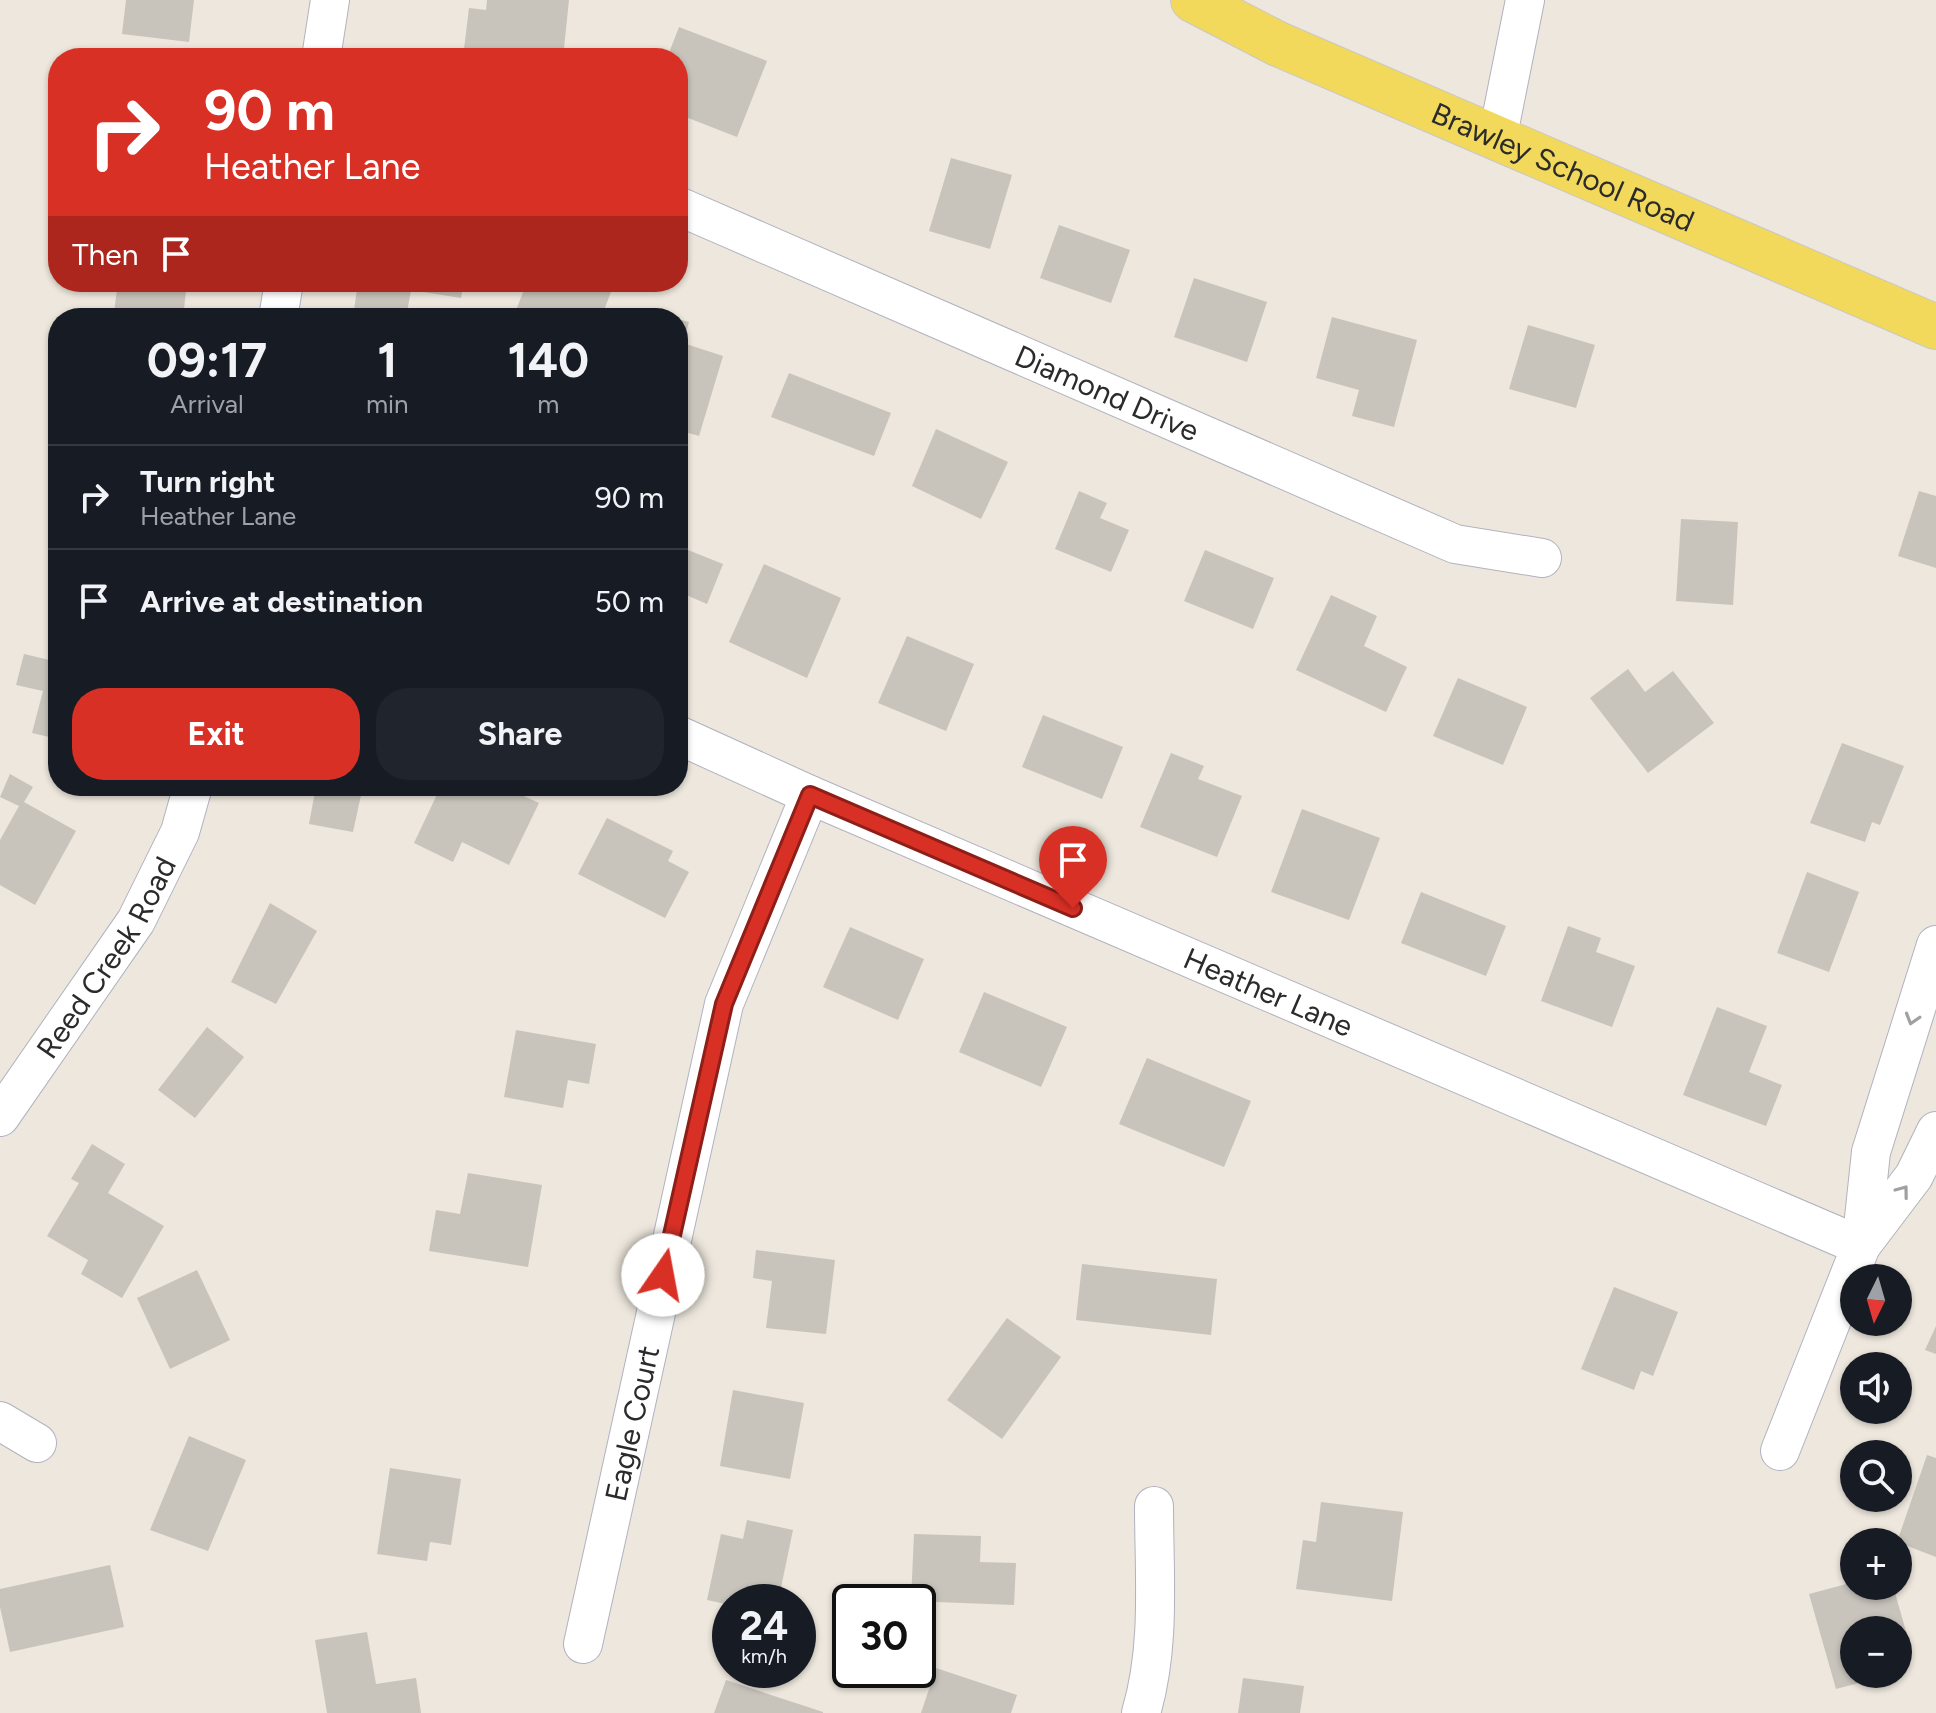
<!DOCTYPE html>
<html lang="en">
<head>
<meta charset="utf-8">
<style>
  :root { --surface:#171b24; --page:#20242c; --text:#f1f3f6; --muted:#9ea1a6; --line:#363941; --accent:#d93025 }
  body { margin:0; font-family:Figtree,sans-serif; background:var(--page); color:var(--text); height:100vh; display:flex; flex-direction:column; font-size:30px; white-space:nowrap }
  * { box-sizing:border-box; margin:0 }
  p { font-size:26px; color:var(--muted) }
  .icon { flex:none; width:44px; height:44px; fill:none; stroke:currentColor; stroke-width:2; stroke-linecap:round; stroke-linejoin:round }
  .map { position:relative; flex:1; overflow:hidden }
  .sheet { position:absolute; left:48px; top:308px; width:640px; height:488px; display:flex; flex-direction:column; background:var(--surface); border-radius:32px; box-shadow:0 2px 6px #0004 }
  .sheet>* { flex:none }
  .guide { position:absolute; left:48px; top:48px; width:640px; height:244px; border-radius:32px; box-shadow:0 2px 6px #0004; background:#d93025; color:#fff; overflow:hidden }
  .needle { width:52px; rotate:185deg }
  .fabs { position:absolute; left:1840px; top:1264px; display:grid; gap:16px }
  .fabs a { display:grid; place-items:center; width:72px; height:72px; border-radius:50%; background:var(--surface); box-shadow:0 2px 6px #0004; font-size:40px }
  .speed { position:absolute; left:712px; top:1584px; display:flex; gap:16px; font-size:40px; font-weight:700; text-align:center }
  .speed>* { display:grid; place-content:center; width:104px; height:104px; border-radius:50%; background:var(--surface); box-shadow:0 2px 6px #0004; line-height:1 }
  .speed small { font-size:20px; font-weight:400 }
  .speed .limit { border:4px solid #111; border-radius:12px; background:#fff; color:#111 }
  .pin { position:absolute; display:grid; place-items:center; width:68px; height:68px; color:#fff; margin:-82px -34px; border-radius:50% 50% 50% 0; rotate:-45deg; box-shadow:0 0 8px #0007 }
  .pin .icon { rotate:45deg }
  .me { position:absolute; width:88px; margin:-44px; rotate:12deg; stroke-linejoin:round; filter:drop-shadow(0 0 6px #0008) }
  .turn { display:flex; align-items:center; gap:28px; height:168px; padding:0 24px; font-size:36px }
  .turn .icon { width:104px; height:104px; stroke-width:2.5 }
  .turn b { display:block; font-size:56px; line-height:68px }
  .then { display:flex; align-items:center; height:76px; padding:0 24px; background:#0003; gap:16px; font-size:30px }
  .eta { display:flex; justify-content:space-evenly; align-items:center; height:136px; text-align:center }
  .eta b { font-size:48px; font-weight:700; line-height:56px }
  .button { display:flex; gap:16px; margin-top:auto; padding:16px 24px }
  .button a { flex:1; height:92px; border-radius:32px; background:var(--accent); color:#fff; font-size:32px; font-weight:700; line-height:92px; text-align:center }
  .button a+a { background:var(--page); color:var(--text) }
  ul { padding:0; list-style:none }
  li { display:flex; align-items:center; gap:24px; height:104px; padding:0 24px; border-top:2px solid var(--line) }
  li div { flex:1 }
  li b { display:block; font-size:30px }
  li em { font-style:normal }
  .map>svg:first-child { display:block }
</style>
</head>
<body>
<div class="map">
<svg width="1936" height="1713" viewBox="0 0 1936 1713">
  <rect width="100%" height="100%" fill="#ede7dd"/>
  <g fill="#c8c4bc">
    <path d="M126 0H194L189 42 122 34Z"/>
    <path d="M487 0H569L563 58 464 49 469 8 486 10Z"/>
    <path d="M679 27 767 61 737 137 678 114V58H667Z"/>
    <path d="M951 158 1012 175 990 249 929 231Z"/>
    <path d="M1059 225 1130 250 1111 303 1040 278Z"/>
    <path d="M1194 278 1267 302 1247 362 1174 337Z"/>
    <path d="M118 282H187L183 318 114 312Z"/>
    <path d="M358 282H464L461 298 411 290 406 318 354 310Z"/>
    <path d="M527 282H589L611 292 601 318H513Z"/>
    <path d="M655 312 673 317V318H653Z"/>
    <path d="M1332 317 1417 340 1394 427 1352 416 1359 390 1316 378Z"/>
    <path d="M678 319 689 322 683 343 723 356 699 436 678 430Z"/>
    <path d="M1528 325 1595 345 1576 408 1509 389Z"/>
    <path d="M789 373 891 413 874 456 771 417Z"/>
    <path d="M936 429 1008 462 981 519 912 486Z"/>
    <path d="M1079 491 1107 503 1100 518 1129 530 1111 572 1055 549Z"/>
    <path d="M1919 491 1936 496V568L1898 556Z"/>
    <path d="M1681 519 1738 522 1733 605 1676 601Z"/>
    <path d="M678 546 723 564 707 604 686 595 678 616Z"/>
    <path d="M1205 550 1274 578 1253 629 1184 601Z"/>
    <path d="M764 564 841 598 807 678 729 642Z"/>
    <path d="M1331 595 1377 616 1364 646 1407 667 1386 712 1296 670Z"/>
    <path d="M907 636 974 664 946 731 878 703Z"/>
    <path d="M24 654 58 662V739L32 733 43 691 16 685Z"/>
    <path d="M1628 669 1645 692 1673 671 1714 723 1648 773 1590 698Z"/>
    <path d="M1458 678 1527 707 1503 765 1433 736Z"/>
    <path d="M1043 715 1123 747 1102 799 1022 767Z"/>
    <path d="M1842 743 1904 766 1880 825 1872 822 1865 842 1810 823Z"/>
    <path d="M1171 753 1204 766 1198 779 1242 796 1217 857 1140 827Z"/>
    <path d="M10 774 33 787 24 802 76 831 35 905 0 885V840L19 806 0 797Z"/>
    <path d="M316 786H363L353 832 309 824Z"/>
    <path d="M441 786H502L539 803 509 865 462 842 453 862 414 843Z"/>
    <path d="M1302 809 1380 838 1349 920 1271 892Z"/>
    <path d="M607 818 673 851 668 861 689 872 665 918 578 874Z"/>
    <path d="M1807 872 1859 892 1829 972 1777 953Z"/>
    <path d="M1421 892 1506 926 1486 976 1401 943Z"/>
    <path d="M270 903 317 931 276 1004 231 982Z"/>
    <path d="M1568 926 1601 938 1596 952 1635 966 1612 1027 1541 1001Z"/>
    <path d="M850 927 924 959 898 1020 823 987Z"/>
    <path d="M984 992 1067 1027 1041 1087 959 1052Z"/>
    <path d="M1717 1007 1767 1026 1749 1072 1782 1085 1766 1126 1683 1095Z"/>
    <path d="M207 1027 244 1057 195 1118 158 1090Z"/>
    <path d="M516 1030 596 1044 589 1084 568 1080 563 1108 504 1097Z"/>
    <path d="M1147 1058 1251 1101 1224 1167 1119 1124Z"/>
    <path d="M92 1144 125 1164 108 1193 164 1226 122 1298 81 1274 88 1260 47 1236 79 1183 71 1179Z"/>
    <path d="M468 1173 542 1185 528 1267 429 1251 436 1210 460 1214Z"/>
    <path d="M756 1250 835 1260 826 1334 766 1328 772 1281 753 1278Z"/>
    <path d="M1082 1264 1217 1279 1211 1335 1076 1320Z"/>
    <path d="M197 1270 230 1340 170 1369 137 1298Z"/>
    <path d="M1614 1287 1678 1312 1653 1376 1641 1371 1634 1390 1581 1369Z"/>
    <path d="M1007 1318 1061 1357 1002 1439 947 1400Z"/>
    <path d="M1936 1326V1354L1925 1350Z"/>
    <path d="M733 1390 804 1403 790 1479 720 1466Z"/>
    <path d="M189 1436 246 1460 208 1551 150 1530Z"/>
    <path d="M1927 1455 1936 1458V1557L1897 1542Z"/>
    <path d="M390 1468 461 1479 451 1545 430 1542 427 1561 377 1554Z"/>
    <path d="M1321 1502 1403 1512 1392 1601 1296 1589 1303 1540 1316 1542Z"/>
    <path d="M747 1520 793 1530 778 1602H730V1605L707 1600 721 1534 743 1539Z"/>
    <path d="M914 1534 981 1536 980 1562 1016 1563 1014 1605 911 1601Z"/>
    <path d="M110 1565 124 1627 10 1652 0 1607V1589Z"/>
    <path d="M1854 1582V1586H1893L1912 1652 1898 1656V1630H1854V1674H1873L1874 1679 1836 1689 1809 1594Z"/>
    <path d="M367 1632 376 1684 416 1678 421 1713H327L315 1640Z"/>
    <path d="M936 1668 1017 1695 1011 1713H921Z"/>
    <path d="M1243 1678 1304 1686 1300 1713H1238Z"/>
    <path d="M726 1680 823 1712V1713H714Z"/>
  </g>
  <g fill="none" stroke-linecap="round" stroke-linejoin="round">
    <defs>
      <g id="minor">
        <path d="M321 58 330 0"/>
        <path d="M1497 140 1525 0"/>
        <path id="s1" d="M678 206 1455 544 1542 558"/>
        <path d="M278 318 284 282"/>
        <path id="s2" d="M678 735 810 795 1861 1246"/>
        <path id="s3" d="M0 1117 136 921 180 832 193 786"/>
        <path d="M1861 1246 1871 1152 1936 945"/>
        <path d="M0 1421 37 1443"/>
        <path d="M1780 1451 1861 1246 1914 1176 1936 1131"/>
        <path id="s4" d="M583 1644 724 1004 810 795"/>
        <path d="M1141 1713C1161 1646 1154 1575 1154 1506"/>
      </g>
      <g id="major">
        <path id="s5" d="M1193 0 1278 44 1936 327"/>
      </g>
    </defs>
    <use href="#minor" stroke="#b1b2bf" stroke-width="40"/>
    <use href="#major" stroke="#c8c8c8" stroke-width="46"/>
    <use href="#minor" stroke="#fff" stroke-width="38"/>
    <use href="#major" stroke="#f2d95c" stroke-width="44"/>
  </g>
  <defs><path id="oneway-chevron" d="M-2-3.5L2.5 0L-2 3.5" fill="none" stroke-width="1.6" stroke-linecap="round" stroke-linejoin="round" transform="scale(2)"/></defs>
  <g stroke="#a0a0a0">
    <use href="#oneway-chevron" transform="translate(1912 1019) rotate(107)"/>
    <use href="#oneway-chevron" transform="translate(1903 1191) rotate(-53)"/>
  </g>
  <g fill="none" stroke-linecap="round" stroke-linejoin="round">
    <defs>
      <path id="route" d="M663 1275 724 1004 810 795 1073 908"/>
    </defs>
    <use href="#route" stroke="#8d1f18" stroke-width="20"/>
    <use href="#route" stroke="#d93025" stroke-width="14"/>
  </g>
  <g text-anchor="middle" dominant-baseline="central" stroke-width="7" stroke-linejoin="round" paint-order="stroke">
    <g font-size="30" fill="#2b2b2b" stroke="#fff">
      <text stroke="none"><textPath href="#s5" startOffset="406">Brawley School Road</textPath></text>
      <text stroke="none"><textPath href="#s1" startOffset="468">Diamond Drive</textPath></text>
      <text stroke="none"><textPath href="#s3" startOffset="192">Reed Creek Road</textPath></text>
      <text stroke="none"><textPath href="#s2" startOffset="644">Heather Lane</textPath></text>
      <text stroke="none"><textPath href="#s4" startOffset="226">Eagle Court</textPath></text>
    </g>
  </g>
</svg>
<div class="fabs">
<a><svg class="needle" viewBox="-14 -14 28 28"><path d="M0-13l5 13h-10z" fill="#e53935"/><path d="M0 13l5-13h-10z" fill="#9ea1a6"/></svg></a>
<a><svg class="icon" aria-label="sound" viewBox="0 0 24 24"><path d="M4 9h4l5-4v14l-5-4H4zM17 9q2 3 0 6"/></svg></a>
<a><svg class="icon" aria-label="search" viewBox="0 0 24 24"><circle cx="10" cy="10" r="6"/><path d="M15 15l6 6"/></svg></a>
<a>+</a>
<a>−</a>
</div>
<div class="speed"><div>24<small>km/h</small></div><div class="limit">30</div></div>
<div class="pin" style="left:1073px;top:908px;background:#d93025"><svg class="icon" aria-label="arrive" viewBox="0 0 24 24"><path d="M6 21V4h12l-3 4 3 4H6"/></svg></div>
<svg class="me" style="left:663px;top:1275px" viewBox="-20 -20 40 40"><circle r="19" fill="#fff"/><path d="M0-13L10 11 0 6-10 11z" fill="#d93025"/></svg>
<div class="guide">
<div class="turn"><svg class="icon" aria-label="right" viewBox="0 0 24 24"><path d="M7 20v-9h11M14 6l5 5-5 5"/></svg><div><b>90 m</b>Heather Lane</div></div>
<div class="then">Then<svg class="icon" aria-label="arrive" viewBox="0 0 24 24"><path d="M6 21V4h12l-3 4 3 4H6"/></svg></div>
</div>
<section class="sheet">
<div class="eta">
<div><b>09:17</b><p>Arrival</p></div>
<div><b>1</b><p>min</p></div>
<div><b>140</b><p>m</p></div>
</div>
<ul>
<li><svg class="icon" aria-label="right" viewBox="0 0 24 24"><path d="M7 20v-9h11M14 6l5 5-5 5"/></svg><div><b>Turn right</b><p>Heather Lane</p></div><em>90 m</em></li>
<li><svg class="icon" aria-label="arrive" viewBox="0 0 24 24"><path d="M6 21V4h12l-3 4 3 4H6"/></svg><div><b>Arrive at destination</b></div><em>50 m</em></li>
</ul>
<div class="button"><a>Exit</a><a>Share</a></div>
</section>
</div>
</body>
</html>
